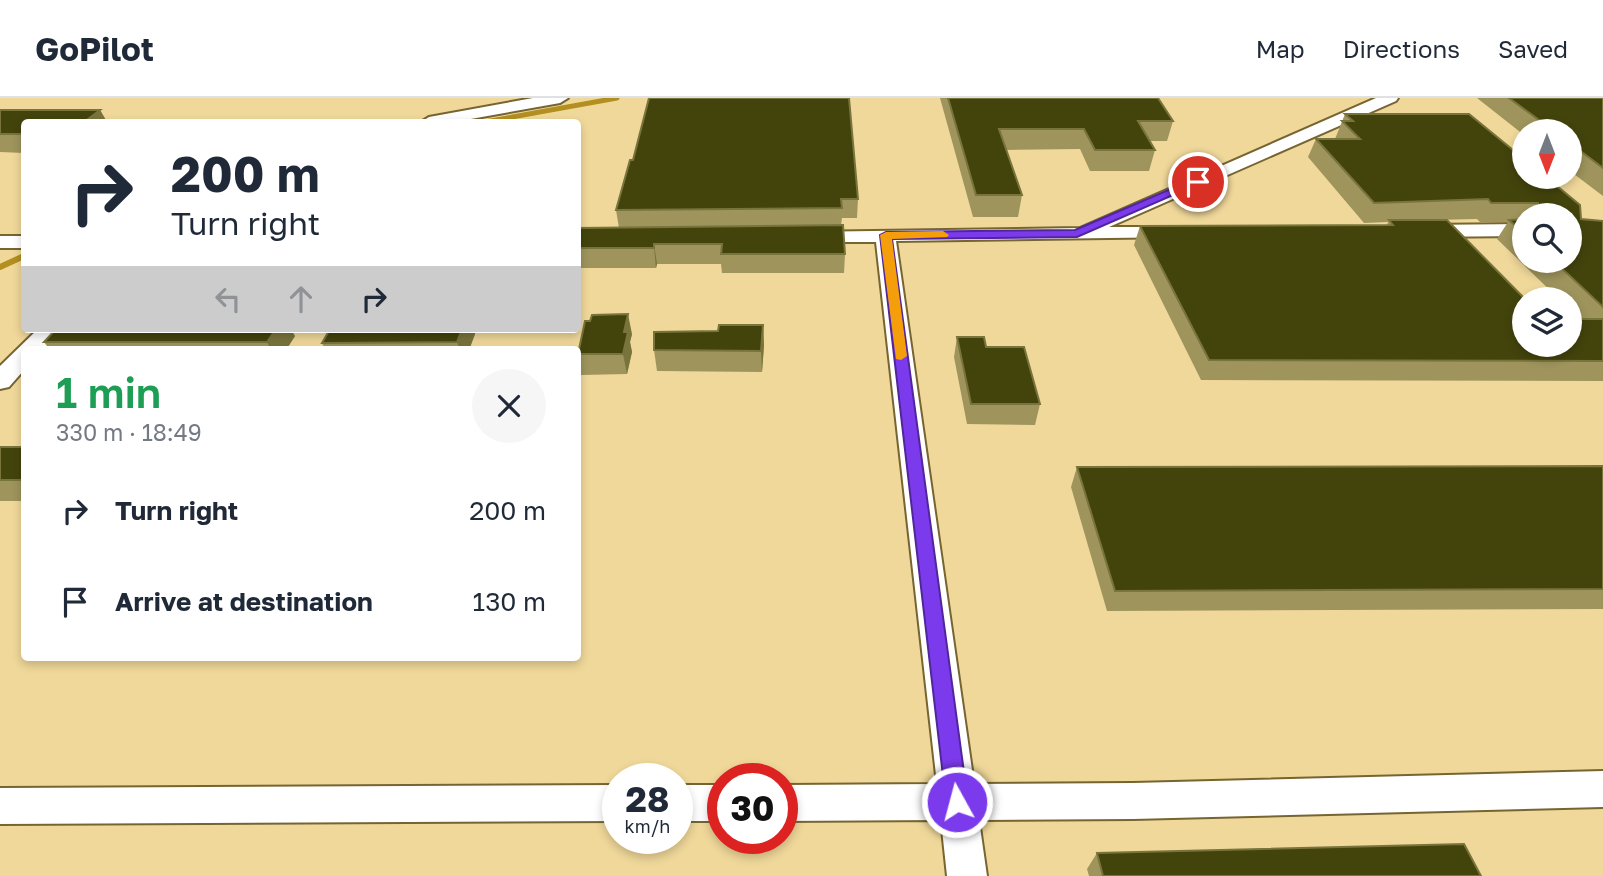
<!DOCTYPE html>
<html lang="en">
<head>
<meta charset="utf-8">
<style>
  :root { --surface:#fff; --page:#f6f6f7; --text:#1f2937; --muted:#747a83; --line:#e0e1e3 }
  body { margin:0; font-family:"Golos Text",sans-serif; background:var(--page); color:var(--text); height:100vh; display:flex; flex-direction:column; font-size:26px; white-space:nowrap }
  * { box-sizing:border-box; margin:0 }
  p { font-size:23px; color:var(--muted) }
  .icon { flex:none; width:38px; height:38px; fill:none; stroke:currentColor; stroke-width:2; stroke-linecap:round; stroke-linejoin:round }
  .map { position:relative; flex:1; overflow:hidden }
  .details { position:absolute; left:21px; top:248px; width:560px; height:315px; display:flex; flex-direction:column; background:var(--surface); border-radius:7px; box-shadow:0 4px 10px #0003 }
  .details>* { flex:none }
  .guide { position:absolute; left:21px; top:21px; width:560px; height:214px; border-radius:7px; box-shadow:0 4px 10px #0003; background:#fff; color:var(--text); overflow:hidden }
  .needle { width:46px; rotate:180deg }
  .controls { position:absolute; left:1512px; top:21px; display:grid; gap:14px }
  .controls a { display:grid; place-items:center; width:70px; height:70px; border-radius:50%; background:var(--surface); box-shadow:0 4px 10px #0003; font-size:35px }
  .speed { position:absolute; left:602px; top:665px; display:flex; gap:14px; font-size:35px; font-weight:700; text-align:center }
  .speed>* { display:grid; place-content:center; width:91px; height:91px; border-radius:50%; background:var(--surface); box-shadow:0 4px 10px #0003; line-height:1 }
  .speed small { font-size:18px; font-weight:400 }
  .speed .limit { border:10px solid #d22; background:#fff; color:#111 }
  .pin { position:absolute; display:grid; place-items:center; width:60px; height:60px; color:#fff; margin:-30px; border:4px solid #fff; border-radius:50%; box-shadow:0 2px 7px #0007 }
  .me { position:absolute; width:77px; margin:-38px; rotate:353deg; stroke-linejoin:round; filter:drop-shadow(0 0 5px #0008) }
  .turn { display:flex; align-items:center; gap:24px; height:147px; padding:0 35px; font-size:32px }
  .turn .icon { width:91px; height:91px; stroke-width:2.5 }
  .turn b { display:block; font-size:49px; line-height:60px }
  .lanes { display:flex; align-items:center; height:66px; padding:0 35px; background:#0003; justify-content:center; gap:35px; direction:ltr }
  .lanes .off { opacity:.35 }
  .round { display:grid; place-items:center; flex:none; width:74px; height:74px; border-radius:37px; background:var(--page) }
  .summary { display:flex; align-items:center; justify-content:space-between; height:119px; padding:0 35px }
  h1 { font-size:42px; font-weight:600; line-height:52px; color:#1e9e55 }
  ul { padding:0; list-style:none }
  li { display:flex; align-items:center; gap:21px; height:91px; padding:0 35px }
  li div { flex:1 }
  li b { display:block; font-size:26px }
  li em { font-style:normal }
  header { display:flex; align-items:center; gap:42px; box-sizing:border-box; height:98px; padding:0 35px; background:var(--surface); border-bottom:2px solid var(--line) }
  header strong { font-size:33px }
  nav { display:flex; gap:38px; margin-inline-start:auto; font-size:24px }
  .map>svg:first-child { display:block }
</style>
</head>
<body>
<header>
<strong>GoPilot</strong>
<nav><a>Map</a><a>Directions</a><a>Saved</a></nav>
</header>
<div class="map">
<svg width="1603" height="778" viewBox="0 0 1603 778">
  <rect width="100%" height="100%" fill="#f8e3ac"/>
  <path fill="#f0d89a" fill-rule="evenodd" d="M0 0H1603V778H0ZM24 24H578V231H24ZM1524 33H1570V79H1524ZM1524 117H1570V163H1524ZM1524 201H1570V247H1524ZM24 252H578V560H24ZM618 681H677V740H618ZM723 681H782V740H723Z"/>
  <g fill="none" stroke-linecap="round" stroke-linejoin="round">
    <path stroke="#b28f1e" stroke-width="5" d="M485 24 617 0"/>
    <path stroke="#b28f1e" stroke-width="6" d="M0 169 24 158"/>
    <defs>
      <g id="minor">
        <path d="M533 0H568L560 5 454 24H421L429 19Z"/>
        <path d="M1376 0H1398L1396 3 1109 129H1177L1184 131 1187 135 1184 139 896 143 974 686 1133 685 1603 673V709L1133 721 979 722 987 778H947L941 722 782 723V687L937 686 876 144H808L801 142 798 138 801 134 1080 130Z"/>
        <path d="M1524 126V138L1420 139 1413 137 1410 133 1413 129 1420 127Z"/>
        <rect x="0" y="138" width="24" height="12"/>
        <path d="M38 231H63L44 252H24V272L9 289 0 291V268Z"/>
        <path d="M618 687V723L0 726V690Z"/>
        <rect x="677" y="687" width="46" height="36"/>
      </g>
    </defs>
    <use href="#minor" stroke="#766431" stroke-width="4"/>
    <use href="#minor" fill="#fff" fill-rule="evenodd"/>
  </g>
  <g fill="#9e945c" fill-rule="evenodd">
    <path d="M940 0H1158L1173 23 1167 43H1150L1155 52 1149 73H1090L1080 51 1006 52 1022 97 1018 119H973Z"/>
    <path d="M1477 0H1603V98L1570 73V33H1524V37Z"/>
    <path d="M0 12H100L107 24H24V55L0 54Z"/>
    <path d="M1345 16 1581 121 1603 123V283L1201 282 1134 147 1140 128 1387 127 1388 124 1364 125 1308 59 1316 41H1335ZM1524 117H1570V163H1524ZM1477 121 1480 124H1508L1497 141 1559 201H1570V211L1580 221 1524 247 1433 122Z"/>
    <path d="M630 62 858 101 857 120H842L841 127 845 156 844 175H722L721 166H657L656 170H578V130H619L616 112Z"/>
    <path d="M763 227 764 247 762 274 657 273 654 252 718 233Z"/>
    <path d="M330 231H473L475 236 469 252H325L322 245Z"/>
    <path d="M632 236 630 244 632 254 627 276 581 277 578 259V254Z"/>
    <path d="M295 238 286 252H50L44 244Z"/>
    <path d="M957 239 1040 306 1035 327 967 326 954 259Z"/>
    <rect x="0" y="349" width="24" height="54"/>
    <path d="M1603 368V511L1107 513 1071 389 1077 369Z"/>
    <path d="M1097 755 1481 778H1089L1087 771Z"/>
  </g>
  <g fill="#79743c">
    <path d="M100 12 107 24H84Z"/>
    <path d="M654 146 657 166 656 170 654 150Z"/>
    <path d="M628 216 632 236 630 244 632 254 627 276 623 256 624 234Z"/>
    <path d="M763 227 764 247 762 274 761 253Z"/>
    <path d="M276 231H291L295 238 286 252H271L267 244Z"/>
    <path d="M462 231H473L475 236 469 252H460L457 244Z"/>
  </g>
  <g fill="#43440c" stroke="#79743c" stroke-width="2">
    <path d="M649 0H849L858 101H841L842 110 616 112 630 62H633Z"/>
    <path d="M948 0H1158L1173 23H1138L1155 52H1095L1084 31H999L1022 97H976Z"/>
    <path d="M1509 0H1603V70L1570 45V33H1554Z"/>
    <path d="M0 12H100L84 24H24V36H0Z"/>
    <path d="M1345 16H1469L1524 61V79H1546L1580 107 1581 121 1603 123V209L1554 163H1570V117H1538V105H1491L1488 101 1374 105 1316 41H1360L1342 23H1353Z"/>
    <path d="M1524 121V135L1509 122Z"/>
    <path d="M1389 122H1447L1525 201 1524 247H1570V221H1603V263L1209 262 1140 128 1393 127Z"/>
    <path d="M843 127 845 156H721L722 146H654V150H578V130Z"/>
    <path d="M628 216 624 234H628L623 256H578L585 223H590L592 217Z"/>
    <path d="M719 227H763L761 253 654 252V234L718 233Z"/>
    <path d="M56 231H276L267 244H44Z"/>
    <path d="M330 231H462L457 244 322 245Z"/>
    <path d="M957 239H984L986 249H1024L1040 306H971Z"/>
    <rect x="0" y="349" width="24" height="33"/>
    <path d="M1603 368V491L1115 493 1077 369Z"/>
    <path d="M1464 746 1481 778H1103L1097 755Z"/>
  </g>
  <path fill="#7c3aed" stroke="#51269a" stroke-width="2" d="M1194 81 1203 84 1077 139 892 141 968 704 964 711 957 714 949 711 946 704 880 137 886 134 1075 132Z"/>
  <path fill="#f59e0b" d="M943 133 949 137 947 139 892 141 907 258 901 262 896 261 880 137 886 134Z"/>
</svg>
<div class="controls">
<a><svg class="needle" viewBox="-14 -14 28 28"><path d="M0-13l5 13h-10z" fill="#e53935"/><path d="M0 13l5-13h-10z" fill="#747a83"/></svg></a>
<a><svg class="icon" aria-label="search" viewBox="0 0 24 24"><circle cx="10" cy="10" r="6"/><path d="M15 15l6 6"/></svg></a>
<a><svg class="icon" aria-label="layers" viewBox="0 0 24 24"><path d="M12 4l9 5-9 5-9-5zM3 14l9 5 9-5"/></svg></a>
</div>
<div class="speed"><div>28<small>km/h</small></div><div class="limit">30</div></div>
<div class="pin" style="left:1198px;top:84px;background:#d93025"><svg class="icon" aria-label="arrive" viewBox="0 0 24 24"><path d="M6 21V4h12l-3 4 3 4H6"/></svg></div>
<svg class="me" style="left:957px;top:704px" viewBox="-20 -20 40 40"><circle r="17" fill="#7c3aed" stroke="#fff" stroke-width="3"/><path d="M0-11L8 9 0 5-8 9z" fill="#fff"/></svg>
<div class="guide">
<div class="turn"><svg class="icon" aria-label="right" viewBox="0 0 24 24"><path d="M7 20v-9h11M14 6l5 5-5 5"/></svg><div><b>200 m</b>Turn right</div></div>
<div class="lanes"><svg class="icon off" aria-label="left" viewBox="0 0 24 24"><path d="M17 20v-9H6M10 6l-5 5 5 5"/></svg><svg class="icon off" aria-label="ahead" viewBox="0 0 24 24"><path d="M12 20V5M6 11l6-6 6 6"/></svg><svg class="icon" aria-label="right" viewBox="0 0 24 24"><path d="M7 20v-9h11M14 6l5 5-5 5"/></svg></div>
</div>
<section class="details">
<div class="summary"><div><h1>1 min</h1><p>330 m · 18:49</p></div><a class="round"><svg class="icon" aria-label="close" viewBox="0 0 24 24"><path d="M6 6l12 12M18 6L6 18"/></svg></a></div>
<ul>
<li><svg class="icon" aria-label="right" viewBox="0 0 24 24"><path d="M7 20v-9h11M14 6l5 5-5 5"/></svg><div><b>Turn right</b></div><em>200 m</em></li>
<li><svg class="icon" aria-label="arrive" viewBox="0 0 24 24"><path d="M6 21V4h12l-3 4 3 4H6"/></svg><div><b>Arrive at destination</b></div><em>130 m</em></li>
</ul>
</section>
</div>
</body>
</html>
